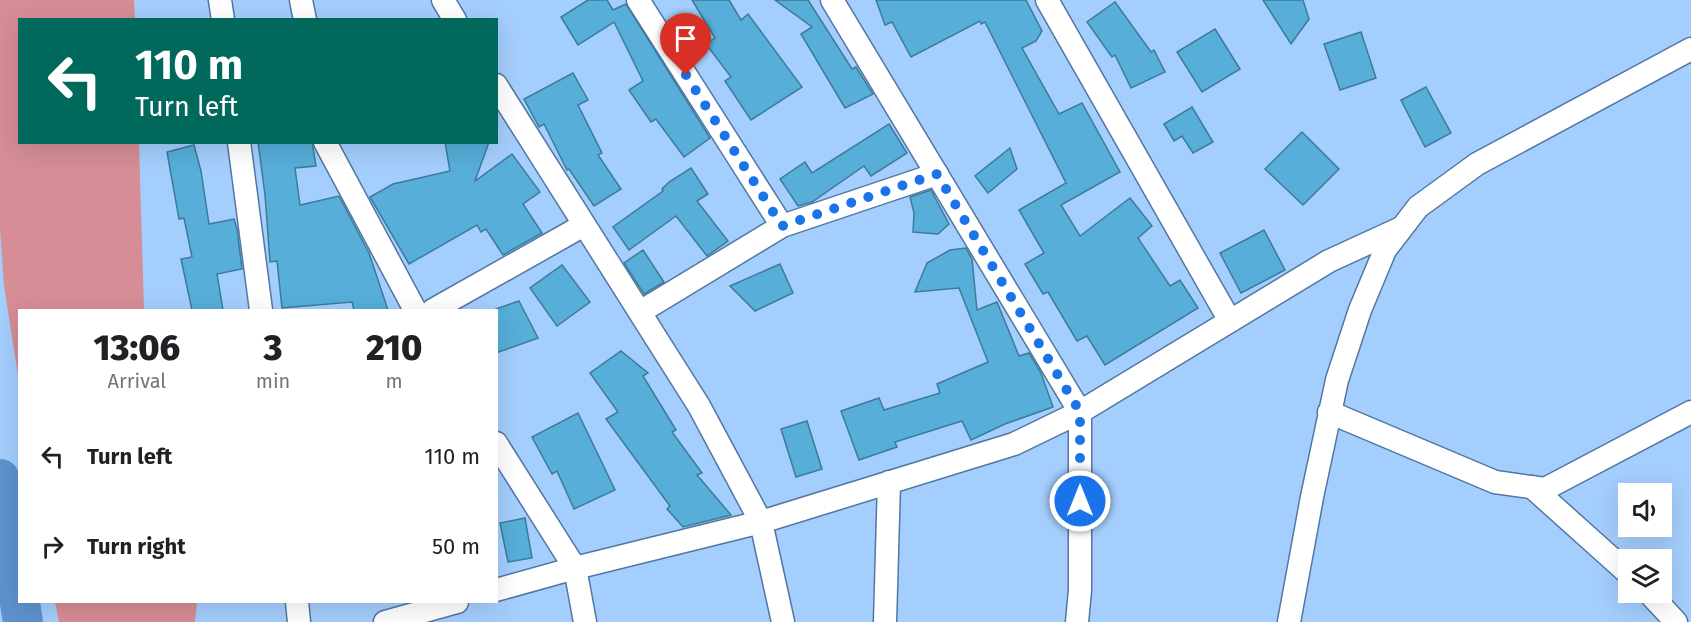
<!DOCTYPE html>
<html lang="en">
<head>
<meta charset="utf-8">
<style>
  :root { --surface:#fff; --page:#f6f6f6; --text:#202124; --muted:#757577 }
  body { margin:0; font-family:"Fira Sans",sans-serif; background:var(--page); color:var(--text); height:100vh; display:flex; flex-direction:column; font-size:22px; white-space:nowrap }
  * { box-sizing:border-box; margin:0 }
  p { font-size:20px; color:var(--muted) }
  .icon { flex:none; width:33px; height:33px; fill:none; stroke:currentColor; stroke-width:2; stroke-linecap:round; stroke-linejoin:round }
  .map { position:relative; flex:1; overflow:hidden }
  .panel { position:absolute; left:18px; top:309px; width:480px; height:294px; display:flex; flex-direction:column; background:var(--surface); border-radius:0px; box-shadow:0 6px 24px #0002 }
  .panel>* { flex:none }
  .banner { position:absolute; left:18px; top:18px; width:480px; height:126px; border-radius:0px; box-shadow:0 6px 24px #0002; background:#00695c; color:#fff; overflow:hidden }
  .controls { position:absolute; left:1618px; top:483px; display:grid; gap:12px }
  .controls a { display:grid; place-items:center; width:54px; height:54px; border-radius:0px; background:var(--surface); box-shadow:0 6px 24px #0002; font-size:30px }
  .pin { position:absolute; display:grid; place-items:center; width:51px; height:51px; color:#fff; margin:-62px -26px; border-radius:50% 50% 50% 0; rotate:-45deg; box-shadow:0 0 6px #0007 }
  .pin .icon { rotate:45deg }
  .me { position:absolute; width:66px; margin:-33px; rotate:0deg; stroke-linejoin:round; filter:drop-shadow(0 0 4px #0008) }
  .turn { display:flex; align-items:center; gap:21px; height:126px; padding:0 18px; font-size:27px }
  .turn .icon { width:78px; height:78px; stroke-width:2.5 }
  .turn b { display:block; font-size:42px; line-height:51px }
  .eta { display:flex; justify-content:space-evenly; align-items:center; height:102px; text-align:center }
  .eta b { font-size:36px; font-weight:800; line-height:42px }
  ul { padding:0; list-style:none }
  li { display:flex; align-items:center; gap:18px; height:90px; padding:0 18px }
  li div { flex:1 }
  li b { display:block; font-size:22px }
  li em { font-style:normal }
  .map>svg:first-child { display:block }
</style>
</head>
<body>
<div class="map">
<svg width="1691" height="622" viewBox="0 0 1691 622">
  <rect width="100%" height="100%" fill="#a4cefd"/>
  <g fill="#d68d95">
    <path d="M0 0H134L135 19 20 20V142L139 143 144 310H20L19 382 4 286 0 227Z"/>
    <path d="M55 602H197L195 622H59Z"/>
  </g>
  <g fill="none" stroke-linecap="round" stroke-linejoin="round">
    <path stroke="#5d92cd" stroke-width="40" d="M0 479 23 622"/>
  </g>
  <g fill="#56aed9" stroke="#3c7b9a" stroke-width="1.5">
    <path d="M588 0H607L613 10 626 4 710 138 684 157 656 119 651 122 629 90 643 81 614 22 578 45 561 17Z"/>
    <path d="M692 0H729L741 20 748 14 802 87 751 120 725 81 731 77 706 44 715 38Z"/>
    <path d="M775 0H808L852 69 856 67 873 94 845 108 801 34 812 27Z"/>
    <path d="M876 0H1026L1042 31 1036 41 1022 48 1059 114 1082 103 1120 172 1061 205 1080 236 1130 198 1152 226 1138 238 1170 286 1180 280 1198 308 1105 365 1087 336 1077 341 1048 292 1043 294 1025 264 1044 253 1019 210 1066 183 985 22 981 24 980 21 911 57 892 22 885 25Z"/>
    <path d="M1263 0H1303L1309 19 1291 44Z"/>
    <path d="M1115 2 1151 52 1154 50 1165 72 1131 88 1115 55 1112 57 1087 22Z"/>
    <path d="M1215 29 1240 69 1202 92 1177 52Z"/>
    <path d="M1361 32 1376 78 1340 90 1324 44Z"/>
    <path d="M573 73 588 100 578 105 602 153 598 155 621 189 594 206 569 169 567 170 544 124 539 127 524 99Z"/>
    <path d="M1426 87 1451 133 1425 147 1401 100Z"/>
    <path d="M1192 107 1213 142 1193 153 1182 136 1174 141 1164 124Z"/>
    <path d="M889 124 907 153 871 176 864 166 812 202 798 206 780 179 805 162 812 173Z"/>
    <path d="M1302 132 1339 169 1303 205 1265 169Z"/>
    <path d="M258 142H312L316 166 295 168 300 205 339 196 369 253 388 310H354L352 302 282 308 277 261 270 262 265 195Z"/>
    <path d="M445 142H489L475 181 512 154 540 192 523 204 542 233 503 255 486 229 481 232 477 225 409 264 370 197 393 184 450 171Z"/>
    <path d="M194 145 201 171 209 224 234 219 237 229 242 269 217 274 223 310H192L181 259 192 257 184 218 179 219 167 152Z"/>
    <path d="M1010 148 1017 169 988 193 975 176Z"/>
    <path d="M691 168 708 194 697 201 728 241 707 256 676 216 629 250 613 227 663 191 662 189 669 182Z"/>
    <path d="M931 190 949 224 938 234 913 232 914 213 910 197Z"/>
    <path d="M1264 230 1285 270 1241 293 1220 253Z"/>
    <path d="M966 248 972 259 977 310 997 302 1019 356 1029 353 1041 373 1053 407 1005 424 971 440 962 421 895 442 897 447 859 460 841 411 879 398 884 410 940 393 937 384 988 362 959 288 915 292 927 263 950 250Z"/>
    <path d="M643 250 664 282 644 294 624 263Z"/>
    <path d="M780 264 793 293 755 311 730 286Z"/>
    <path d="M562 265 590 302 557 326 530 288Z"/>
    <path d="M519 301 538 338 496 353V309Z"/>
    <path d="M621 351 648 373 643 376 676 430 672 432 702 473 697 475 731 515 683 527 667 509 670 506 606 419 618 412 590 373Z"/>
    <path d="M578 413 615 490 574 509 557 471 552 474 532 437Z"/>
    <path d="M807 421 822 469 796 477 781 429Z"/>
    <path d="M525 518 532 558 508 562 500 523Z"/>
  </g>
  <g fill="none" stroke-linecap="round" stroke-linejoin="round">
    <defs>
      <g id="minor">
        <path d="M220 0 223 20"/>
        <path d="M301 0 305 20"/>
        <path d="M443 0 455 20"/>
        <path d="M638 0 782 226"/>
        <path d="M832 0 1080 412V590L1077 622"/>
        <path d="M1047 0 1230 321"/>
        <path d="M496 85 699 406 761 522 783 622"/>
        <path d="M239 142 261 310"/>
        <path d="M325 142 415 310"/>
        <path d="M433 310 584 225"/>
        <path d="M640 312 782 226 937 174"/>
        <path d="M1329 412 1495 482 1545 489 1691 412"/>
        <path d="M496 443 575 568 585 622"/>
        <path d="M1532 487 1629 574"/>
        <path d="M496 590 575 568 761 522 1014 444 1080 412 1329 261 1401 228"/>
        <path d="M1648 592 1676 622"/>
        <path d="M297 602 299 622"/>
        <path d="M385 622 457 602"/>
        <path d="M885 622 889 482"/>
        <path d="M1289 622 1312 497 1337 380 1360 310 1385 250 1418 207 1477 164 1691 49"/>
      </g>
    </defs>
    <use href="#minor" stroke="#5177a2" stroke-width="25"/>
    <use href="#minor" stroke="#fff" stroke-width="22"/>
  </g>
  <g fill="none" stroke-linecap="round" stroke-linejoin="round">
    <path stroke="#1a73e8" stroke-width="10" stroke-dasharray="0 18" d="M686 75 782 226 937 174 1080 412V501"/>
  </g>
</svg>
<div class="controls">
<a><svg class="icon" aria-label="sound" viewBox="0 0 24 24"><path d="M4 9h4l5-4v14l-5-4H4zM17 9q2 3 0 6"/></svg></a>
<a><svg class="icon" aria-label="layers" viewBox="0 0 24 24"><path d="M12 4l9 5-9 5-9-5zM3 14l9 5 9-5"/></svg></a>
</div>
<div class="pin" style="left:686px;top:75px;background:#d93025"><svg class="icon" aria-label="arrive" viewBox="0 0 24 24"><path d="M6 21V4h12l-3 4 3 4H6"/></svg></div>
<svg class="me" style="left:1080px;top:501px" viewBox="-20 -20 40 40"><circle r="17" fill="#1a73e8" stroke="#fff" stroke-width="3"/><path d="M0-11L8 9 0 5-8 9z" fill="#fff"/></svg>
<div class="banner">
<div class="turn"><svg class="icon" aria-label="left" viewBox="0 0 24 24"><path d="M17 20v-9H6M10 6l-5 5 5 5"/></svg><div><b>110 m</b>Turn left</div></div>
</div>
<section class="panel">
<div class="eta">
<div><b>13:06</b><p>Arrival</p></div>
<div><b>3</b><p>min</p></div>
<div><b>210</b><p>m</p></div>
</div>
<ul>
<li><svg class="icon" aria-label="left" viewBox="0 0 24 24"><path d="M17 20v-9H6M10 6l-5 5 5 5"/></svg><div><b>Turn left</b></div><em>110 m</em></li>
<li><svg class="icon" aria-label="right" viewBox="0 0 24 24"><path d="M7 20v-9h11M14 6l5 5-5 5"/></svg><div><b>Turn right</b></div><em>50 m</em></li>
</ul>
</section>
</div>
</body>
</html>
